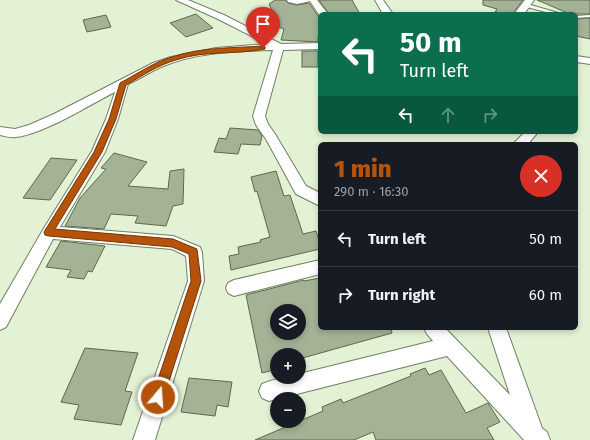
<!DOCTYPE html>
<html lang="en">
<head>
<meta charset="utf-8">
<style>
  :root { --surface:#171b24; --page:#20242c; --text:#f1f3f6; --muted:#9ea1a6; --line:#363941; --accent:#b45309 }
  body { margin:0; font-family:"Fira Sans",sans-serif; background:var(--page); color:var(--text); height:100vh; display:flex; flex-direction:column; font-size:15px; white-space:nowrap }
  * { box-sizing:border-box; margin:0 }
  p { font-size:13px; color:var(--muted) }
  .icon { flex:none; width:22px; height:22px; fill:none; stroke:currentColor; stroke-width:2; stroke-linecap:round; stroke-linejoin:round }
  .map { position:relative; flex:1; overflow:hidden }
  .drawer { position:absolute; left:318px; top:142px; width:260px; height:188px; display:flex; flex-direction:column; background:var(--surface); border-radius:6px; box-shadow:0 2px 6px #0003 }
  .drawer>* { flex:none }
  .guide { position:absolute; left:318px; top:12px; width:260px; height:122px; border-radius:6px; box-shadow:0 2px 6px #0003; background:#0b6e4f; color:#fff; overflow:hidden }
  .fabs { position:absolute; left:270px; top:304px; display:grid; gap:8px }
  .fabs a { display:grid; place-items:center; width:36px; height:36px; border-radius:50%; background:var(--surface); box-shadow:0 2px 6px #0003; font-size:20px }
  .pin { position:absolute; display:grid; place-items:center; width:34px; height:34px; color:#fff; margin:-41px -17px; border-radius:50% 50% 50% 0; rotate:-45deg; box-shadow:0 0 4px #0007 }
  .pin .icon { rotate:45deg }
  .me { position:absolute; width:44px; margin:-22px; rotate:18deg; stroke-linejoin:round; filter:drop-shadow(0 0 3px #0008) }
  .turn { display:flex; align-items:center; gap:14px; height:84px; padding:0 16px; font-size:18px }
  .turn .icon { width:52px; height:52px; stroke-width:2.5 }
  .turn b { display:block; font-size:28px; line-height:34px }
  .lanes { display:flex; align-items:center; height:38px; padding:0 16px; background:#0003; justify-content:center; gap:20px; direction:ltr }
  .lanes .off { opacity:.35 }
  .round { display:grid; place-items:center; flex:none; width:42px; height:42px; border-radius:21px; background:var(--page) }
  .head { display:flex; align-items:center; justify-content:space-between; height:68px; padding:0 16px }
  h1 { font-size:24px; font-weight:800; line-height:30px; color:var(--accent) }
  ul { padding:0; list-style:none }
  li { display:flex; align-items:center; gap:12px; height:56px; padding:0 16px; border-top:1px solid var(--line) }
  li div { flex:1 }
  li b { display:block; font-size:15px }
  li em { font-style:normal }
  .map>svg:first-child { display:block }
</style>
</head>
<body>
<div class="map">
<svg width="590" height="440" viewBox="0 0 590 440">
  <rect width="100%" height="100%" fill="#e3f2d4"/>
  <g fill="#a4b296" stroke="#5c694f" fill-rule="evenodd">
    <path d="M275 0H286L288 3 297 5 309 3 320 19V37H318V42L281 40 284 29 260 20 273 12 269 4Z"/>
    <path d="M319 0H352L360 14H329Z"/>
    <path d="M483 0H523L513 13 511 12 509 14 495 12 497 9 483 5Z"/>
    <path d="M537 0H590V14H570Z"/>
    <path d="M196 14 213 28 186 37 170 23Z"/>
    <path d="M106 15 111 27 87 32 83 20Z"/>
    <path d="M590 18V39L576 36V19Z"/>
    <rect x="302" y="51" width="16" height="16"/>
    <path d="M230 128 258 130 262 136 260 145 241 144 238 154 214 152 219 138 226 139Z"/>
    <path d="M114 153 147 162 128 186 168 189 170 171 184 169 183 204 173 206 166 226 135 223 138 216 111 214 104 229 65 226 80 198 106 169 101 168Z"/>
    <path d="M51 158 77 160 50 200 23 198Z"/>
    <path d="M276 171 284 196 290 195 303 234 316 231 320 242V249L231 270 229 256 239 254 238 247 261 242 260 240 270 237 257 191 255 192 251 177Z"/>
    <path d="M61 241 105 246 92 272 88 271 84 279 67 277 71 270 46 267Z"/>
    <path d="M320 278V328H391L392 333 299 359V355H277V369L262 373 246 295 304 280V281ZM277 311H299V333H277Z"/>
    <path d="M85 348 138 353 125 391 132 392 121 425 74 419 79 405 61 402Z"/>
    <path d="M425 368 429 375 441 370 466 413 488 403 500 422 487 428 494 440H376L373 432 354 440H255L323 411 322 407 341 399 343 403 411 376 410 374Z"/>
    <path d="M189 378 232 382 228 407 217 405 215 416 181 412Z"/>
  </g>
  <g fill="none" stroke-linecap="round" stroke-linejoin="round">
    <defs>
      <g id="lane">
        <path d="M523 4H527L562 14H554L523 6Z"/>
        <path d="M590 15V17L576 18V16Z"/>
      </g>
      <g id="street">
        <path d="M176 0H188L224 15 281 44 320 43V49L283 50 265 116 268 124 275 134 306 186 320 193V206L296 194 266 139 256 125 253 116 273 50C236 51 196 52 161 67 150 72 139 79 128 84L118 119 105 152 60 227 173 236 200 247 202 252 204 281 155 440H133L188 281 186 256 172 249 53 239 6 327 0 330V304L44 228 92 151 106 119 115 92C89 105 44 134 16 137 11 138 5 136 0 135V127L15 129 29 125 54 114 153 63 171 57 216 48 267 44 218 19Z"/>
        <path d="M287 0H317L328 14H320V16L310 1 297 4 288 2Z"/>
        <path d="M375 0H383L393 14H383Z"/>
        <path d="M525 0H534L524 14H514Z"/>
        <path d="M576 56 590 58V64L576 62Z"/>
        <path d="M525 132H538L528 144H513Z"/>
        <path d="M320 260V274L234 296 228 293 226 288 228 283 234 280Z"/>
        <path d="M424 328H445L510 395 488 328H506L542 428 547 432 550 440H524L447 356 269 401 262 398 259 391 262 384C274 379 286 377 299 377V374L433 341 427 334Z"/>
      </g>
    </defs>
    <use href="#lane" stroke="#717e64" stroke-width="2"/>
    <use href="#street" stroke="#717e64" stroke-width="2"/>
    <use href="#lane" fill="#fff" fill-rule="evenodd"/>
    <use href="#street" fill="#fff" fill-rule="evenodd"/>
  </g>
  <path fill="#b45309" stroke="#753606" d="M263 46 265 47V49C236 55 205 50 176 60 158 65 142 76 126 85L116 119 102 152 55 229 173 239 197 249 201 281 164 397 163 401 158 403 154 401 152 397 191 281 189 254 172 247 49 236 45 235 44 232 94 152 109 119 120 83C137 74 154 62 172 57 201 47 234 48 263 46Z"/>
</svg>
<div class="fabs">
<a><svg class="icon" aria-label="layers" viewBox="0 0 24 24"><path d="M12 4l9 5-9 5-9-5zM3 14l9 5 9-5"/></svg></a>
<a>+</a>
<a>−</a>
</div>
<div class="pin" style="left:263px;top:48px;background:#d93025"><svg class="icon" aria-label="arrive" viewBox="0 0 24 24"><path d="M6 21V4h12l-3 4 3 4H6"/></svg></div>
<svg class="me" style="left:158px;top:397px" viewBox="-20 -20 40 40"><circle r="17" fill="#b45309" stroke="#fff" stroke-width="3"/><path d="M0-11L8 9 0 5-8 9z" fill="#fff"/></svg>
<div class="guide">
<div class="turn"><svg class="icon" aria-label="left" viewBox="0 0 24 24"><path d="M17 20v-9H6M10 6l-5 5 5 5"/></svg><div><b>50 m</b>Turn left</div></div>
<div class="lanes"><svg class="icon" aria-label="left" viewBox="0 0 24 24"><path d="M17 20v-9H6M10 6l-5 5 5 5"/></svg><svg class="icon off" aria-label="ahead" viewBox="0 0 24 24"><path d="M12 20V5M6 11l6-6 6 6"/></svg><svg class="icon off" aria-label="right" viewBox="0 0 24 24"><path d="M7 20v-9h11M14 6l5 5-5 5"/></svg></div>
</div>
<section class="drawer">
<div class="head"><div><h1>1 min</h1><p>290 m · 16:30</p></div><a class="round" style="background:#d93025;color:#fff"><svg class="icon" aria-label="close" viewBox="0 0 24 24"><path d="M6 6l12 12M18 6L6 18"/></svg></a></div>
<ul>
<li><svg class="icon" aria-label="left" viewBox="0 0 24 24"><path d="M17 20v-9H6M10 6l-5 5 5 5"/></svg><div><b>Turn left</b></div><em>50 m</em></li>
<li><svg class="icon" aria-label="right" viewBox="0 0 24 24"><path d="M7 20v-9h11M14 6l5 5-5 5"/></svg><div><b>Turn right</b></div><em>60 m</em></li>
</ul>
</section>
</div>
</body>
</html>
